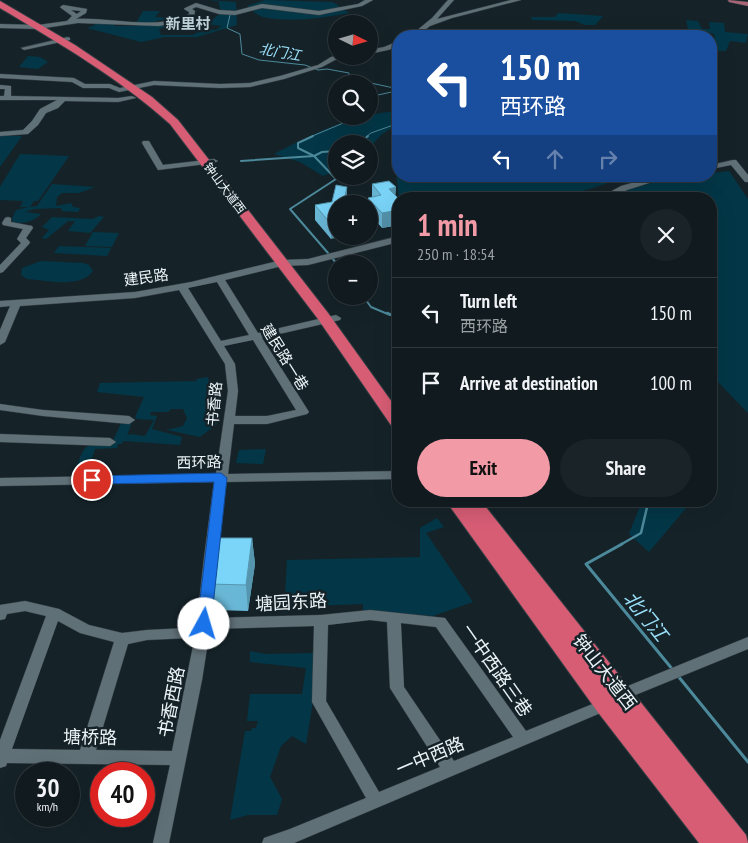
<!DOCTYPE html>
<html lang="en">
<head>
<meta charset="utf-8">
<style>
  :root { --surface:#101a1f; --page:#192328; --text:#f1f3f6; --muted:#9ca1a4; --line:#30383d; --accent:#f39aa7 }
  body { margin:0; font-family:"PT Sans Narrow","Noto Sans SC",sans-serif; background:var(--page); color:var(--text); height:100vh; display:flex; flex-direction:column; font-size:19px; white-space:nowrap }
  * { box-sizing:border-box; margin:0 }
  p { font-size:16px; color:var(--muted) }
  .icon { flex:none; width:28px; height:28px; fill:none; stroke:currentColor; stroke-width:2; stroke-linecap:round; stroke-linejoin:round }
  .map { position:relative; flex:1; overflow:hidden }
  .panel { position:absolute; left:392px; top:192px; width:325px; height:315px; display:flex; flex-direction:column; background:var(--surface); border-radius:20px; box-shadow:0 5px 20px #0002,0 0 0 1px var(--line) }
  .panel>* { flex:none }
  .guide { position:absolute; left:392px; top:30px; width:325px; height:152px; border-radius:20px; box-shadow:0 5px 20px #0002,0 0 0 1px var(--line); background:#1a4fa0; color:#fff; overflow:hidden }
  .needle { width:32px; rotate:95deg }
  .controls { position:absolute; left:328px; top:15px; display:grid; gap:10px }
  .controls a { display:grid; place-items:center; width:50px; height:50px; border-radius:50%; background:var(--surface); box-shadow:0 5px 20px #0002,0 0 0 1px var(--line); font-size:25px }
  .speed { position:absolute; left:15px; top:762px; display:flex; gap:10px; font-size:25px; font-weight:700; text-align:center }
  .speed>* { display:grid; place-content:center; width:65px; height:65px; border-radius:50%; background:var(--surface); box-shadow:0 5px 20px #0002,0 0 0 1px var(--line); line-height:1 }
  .speed small { font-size:12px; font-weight:400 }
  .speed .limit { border:8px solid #d22; background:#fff; color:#111 }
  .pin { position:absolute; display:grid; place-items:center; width:42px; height:42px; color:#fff; margin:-21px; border:2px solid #fff; border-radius:50%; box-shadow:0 1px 5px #0007 }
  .me { position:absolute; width:55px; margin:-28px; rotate:6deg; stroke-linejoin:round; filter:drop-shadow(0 0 4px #0008) }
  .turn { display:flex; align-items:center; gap:18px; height:105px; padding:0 25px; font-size:22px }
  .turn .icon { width:65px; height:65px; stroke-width:2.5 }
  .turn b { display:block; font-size:35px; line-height:42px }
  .lanes { display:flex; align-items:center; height:48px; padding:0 25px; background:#0003; justify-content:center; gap:25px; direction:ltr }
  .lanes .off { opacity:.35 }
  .round { display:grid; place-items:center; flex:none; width:52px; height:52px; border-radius:26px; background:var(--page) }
  .summary { display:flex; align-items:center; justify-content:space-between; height:85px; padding:0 25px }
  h1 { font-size:30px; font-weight:700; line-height:38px; color:var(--accent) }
  .primary-button { display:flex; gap:10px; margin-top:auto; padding:10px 25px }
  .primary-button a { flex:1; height:58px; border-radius:30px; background:var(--accent); color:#111; font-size:20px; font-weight:700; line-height:58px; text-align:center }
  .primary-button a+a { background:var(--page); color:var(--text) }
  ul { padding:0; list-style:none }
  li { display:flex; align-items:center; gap:15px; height:70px; padding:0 25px; border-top:1px solid var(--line) }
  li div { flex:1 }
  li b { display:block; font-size:19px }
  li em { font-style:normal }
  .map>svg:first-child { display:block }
</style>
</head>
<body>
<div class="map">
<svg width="748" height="843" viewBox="0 0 748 843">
  <rect width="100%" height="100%" fill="#152329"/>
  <g fill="#033747">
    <path d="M210 0 236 2 237 25 197 37H165L141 42 87 28 95 25 94 23H115V26H138L136 23 143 11H160L155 17 172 18 156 21V25L174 24 179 25 159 29 161 35H193L203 29 216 30 222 26 207 24 221 13 218 0Z"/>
    <path d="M265 0 333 2 349 13C322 18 290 23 263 17 257 16 252 10 247 6Z"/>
    <path d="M558 13 603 16 595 25H585L575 21 532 20 531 17H555Z"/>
    <path d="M686 20 698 21 702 29H710L709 22 724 23 725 32 748 34 746 43 730 41 726 51H711V43H715L714 34C706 31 696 33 688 29Z"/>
    <path d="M28 56 40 57 48 62 38 69 19 67Z"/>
    <path d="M399 111V126C384 130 377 138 369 150V144H336V158L328 160 336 166V171L323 176 300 162 274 154C315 133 353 114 399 111Z"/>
    <path d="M0 136H22L0 167Z"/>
    <path d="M20 154 69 156 38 201H34L30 207 37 206 52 184 95 187 79 193H62L57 197 56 206 71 203 73 207 80 208 78 212 62 211 61 208 34 209 25 212 41 214C34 221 23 225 13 222L12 218 16 210 29 207H20L23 201 0 200V187Z"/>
    <path d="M399 154V176L626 177 590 189 550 199H399L395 163Z"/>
    <path d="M729 171 748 199V413L718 382 711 380V199H608L628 189 680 176H711V173Z"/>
    <path d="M99 216 104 217 90 233 68 231 75 221H68L46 239 42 238 49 230 42 227 52 217 93 219Z"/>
    <path d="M93 232 119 233 112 247 85 246Z"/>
    <path d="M59 246 111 248 107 256 54 253Z"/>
    <path d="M41 261 83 263 89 265 93 271C81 289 45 280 27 279L21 275 22 268Z"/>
    <path d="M208 377 217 424 200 437 167 430 183 426 187 418 183 409H171L168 412H151L150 415 157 416 152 429 182 437 180 445 124 441 121 444H118L117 448 95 449 89 467 77 466C85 442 87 444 111 445L122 421 132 422 127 436 130 434 145 436 154 420 137 419 135 417 144 397 97 392 100 383 197 381 196 379Z"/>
    <path d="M266 449 263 464 236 463 239 450Z"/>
    <path d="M642 501H692L649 552 629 534Z"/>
    <path d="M437 518 444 527 426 533 473 602 433 616 363 610V604L309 606 284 613 287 560 420 557V528Z"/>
    <path d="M250 651 266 654 313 653V701L306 744 292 736 281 746 270 777 282 799 277 815H248L230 820 245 731H251L252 728H256L258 721H247L250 694H302L306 668 250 662Z"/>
  </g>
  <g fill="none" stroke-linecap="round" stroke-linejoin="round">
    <g stroke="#4c899b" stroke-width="1">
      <path d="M230 15 227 28 240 34 242 54 259 60 305 65 318 70 327 69 349 73V76L341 82 342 84"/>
      <path d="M354 84 366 82 394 88 396 91 378 95 369 107"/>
      <path d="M310 137 360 116"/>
      <path d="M366 137 371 133 399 123"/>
    </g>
    <g stroke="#4c899b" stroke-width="2">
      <path d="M313 136 298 143V148L314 156 336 179 290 209 328 253"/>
      <path d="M359 144 368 136"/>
      <path d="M241 161 314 156 322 152 336 151"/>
      <path d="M610 176 615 181"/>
      <path d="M332 258 337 264"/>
      <path d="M363 296 371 307 390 315"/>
    </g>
    <g stroke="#4c899b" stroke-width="2.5">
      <path d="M387 313 399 318"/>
      <path d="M620 545 641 533 648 503 654 501"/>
    </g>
    <g stroke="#4c899b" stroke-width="3">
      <path d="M622 544 586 564 673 670"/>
      <path d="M678 676 748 762"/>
    </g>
    <defs>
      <g id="minor">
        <path d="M365 0H373L362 6 319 15 262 8 235 15 219 14 196 7 192 9 195 11 194 16 185 21 159 26 78 23 38 29 0 28V24L38 25 67 21 72 16 61 8 60 7 63 5 87 9 86 13 76 19C110 17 158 31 189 14V12L184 9 185 8 196 3 219 10 235 11 262 4 319 11 358 4ZM71 10 81 11 77 14Z"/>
        <path d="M448 0H454L437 19 511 0H521L452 18 430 26 417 36H410L432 18Z"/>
        <path d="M68 37 70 38V40L24 50 21 48Z"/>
        <path d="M399 41V46L388 50 369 54V50L384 47Z"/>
        <path d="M336 56H352L335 60 322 67 284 79 250 87 220 88 154 85 119 92 109 88H83L72 82 0 78V74L74 78 85 84H110L120 88 154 81 220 84 250 83 280 76 318 65 331 57Z"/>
        <path d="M0 85 11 86V96L118 98 132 96 136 98 118 102 65 101 58 108 46 113 38 125 28 134 0 136V132L23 130 32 121 40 109 57 100H0V96H4L5 89H0Z"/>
        <path d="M143 141H149L163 165 214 159 218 161 214 163 158 170 142 143Z"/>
        <path d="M733 160H736L748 175V182H745L731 165 711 169V165Z"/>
        <path d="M657 176H671L627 190 608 199H597L621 186Z"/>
        <path d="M8 217 11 218V222L32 226 33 228 26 238 30 242 29 244 3 272 0 273V265L21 243 17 239 23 229 3 225 2 223 5 218Z"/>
        <path d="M399 236V242L308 265 282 266 225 280 258 333 336 315 341 318 340 320 262 338 309 412 307 414 267 424H234L228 474 399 471V479L226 482 216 558 211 618 321 615 370 610 445 618 526 731 600 701 618 690 748 637V649L628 698 610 709 294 843H262L264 838 290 829 366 798 312 702 314 626 210 629 202 680 169 843H153L170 765 7 763 6 766 0 768V740L46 616 25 611 7 614 5 619 0 620V605L25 601 59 609 89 625 122 633 147 630 187 628 197 621 204 558 214 482 0 486V478L216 474 228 391 225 364 179 290 135 298 20 306 5 342 0 345V330L10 306 0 307V301L135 292 191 282 282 260 308 259ZM217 282 249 335 221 341 188 288ZM253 340 296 410 267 416H235L238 391 235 364 224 346ZM370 620 387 622 390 688 440 767 379 792 326 701 328 625ZM58 621 80 633 114 642 80 750 12 749ZM401 623 436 627 513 737 454 761 404 687ZM195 636 172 751 96 750 128 644 147 640 189 638Z"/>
        <path d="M0 404 43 410 129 416 135 420 129 424 43 416 0 410Z"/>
        <path d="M0 434 110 438 116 442 110 446 0 442Z"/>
      </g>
      <path id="major" d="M728 0 748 2V6L729 2Z"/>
      <g id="highway">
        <path d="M0 1 75 45 152 97 178 120 328 313 399 412V429L393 428 318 319 170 124C119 78 59 43 0 8Z"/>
        <path d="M446 501H481L746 835 748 843H699L597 711Z"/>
      </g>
    </defs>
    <use href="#minor" stroke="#353f44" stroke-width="1"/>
    <use href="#major" stroke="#353f44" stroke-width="1"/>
    <use href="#highway" stroke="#353f44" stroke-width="2"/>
    <use href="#minor" fill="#607077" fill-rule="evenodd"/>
    <use href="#major" fill="#a76576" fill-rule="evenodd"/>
    <use href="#highway" fill="#d75d75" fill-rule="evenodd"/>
  </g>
  <g fill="#69b7d6">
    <path d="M372 184 396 187 395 195 399 199V225L382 228 369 213 368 198 372 197Z"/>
    <path d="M347 187V198L331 239 315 220V205L332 202Z"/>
    <path d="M252 538 255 564 248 611 214 610 210 584Z"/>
  </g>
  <g fill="#5595ae">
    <path d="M347 187V201L345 196Z"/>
    <path d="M396 187 395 202 389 189Z"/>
    <path d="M399 210V225L382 228V213Z"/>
    <path d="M336 223V236H343L331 239V224Z"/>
    <path d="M252 538 255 564 248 611 246 585Z"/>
  </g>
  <g fill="#7ad5f9" stroke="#5595ae">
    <path d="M389 181 396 187 389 189 399 199V210L382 213 368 198 381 195 372 184Z"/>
    <path d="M336 185 347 187 345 196 352 204H336V223L331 224 315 205 332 202Z"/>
    <path d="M214 538H252L246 585 210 584Z"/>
  </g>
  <path fill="#1a73e8" stroke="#114b97" d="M221 473 227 478 211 624 209 628 204 629 199 628 197 624 214 482 92 484 86 480 92 476Z"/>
  <g text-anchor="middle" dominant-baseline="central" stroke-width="5" stroke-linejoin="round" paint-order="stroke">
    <g font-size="12" fill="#eaf3f7" stroke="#152329">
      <text transform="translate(225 188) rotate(53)">钟山大道西</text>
    </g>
    <g font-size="14" font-style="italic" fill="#9be0fb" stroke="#152329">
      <text transform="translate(280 52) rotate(10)">北门江</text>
    </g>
    <g font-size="15" font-weight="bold" fill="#bed0d7" stroke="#152329">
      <text x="188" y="23">新里村</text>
    </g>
    <g font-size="15" fill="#eaf3f7" stroke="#152329">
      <text transform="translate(146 277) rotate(-8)">建民路</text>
      <text transform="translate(285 357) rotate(58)">建民路一巷</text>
      <text transform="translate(214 404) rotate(-85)">书香路</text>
      <text transform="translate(199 462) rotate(-1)">西环路</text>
    </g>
    <g font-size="18" fill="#eaf3f7" stroke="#152329">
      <text transform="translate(291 602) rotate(-3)">塘园东路</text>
      <text transform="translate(497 670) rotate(55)">一中西路三巷</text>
      <text transform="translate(605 672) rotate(52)">钟山大道西</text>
      <text transform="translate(171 702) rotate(-79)">书香西路</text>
      <text transform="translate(90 737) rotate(1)">塘桥路</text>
      <text transform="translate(430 756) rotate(-23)">一中西路</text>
    </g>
    <g font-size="19" font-style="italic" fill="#9be0fb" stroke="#152329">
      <text transform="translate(646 616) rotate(51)">北门江</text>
    </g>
  </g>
</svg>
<div class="controls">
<a><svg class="needle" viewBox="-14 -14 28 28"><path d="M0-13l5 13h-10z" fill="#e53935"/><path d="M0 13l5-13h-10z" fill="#9ca1a4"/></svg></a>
<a><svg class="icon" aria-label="search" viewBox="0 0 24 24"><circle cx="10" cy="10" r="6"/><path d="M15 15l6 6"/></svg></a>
<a><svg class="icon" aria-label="layers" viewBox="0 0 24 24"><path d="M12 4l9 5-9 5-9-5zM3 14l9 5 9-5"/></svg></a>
<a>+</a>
<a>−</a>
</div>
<div class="speed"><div>30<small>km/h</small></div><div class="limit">40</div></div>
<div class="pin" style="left:92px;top:480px;background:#d93025"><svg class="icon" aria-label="arrive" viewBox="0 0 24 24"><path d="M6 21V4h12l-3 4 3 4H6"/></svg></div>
<svg class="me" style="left:204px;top:624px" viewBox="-20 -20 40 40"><circle r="19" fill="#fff"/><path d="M0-13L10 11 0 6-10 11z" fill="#1a73e8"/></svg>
<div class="guide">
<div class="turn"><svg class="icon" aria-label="left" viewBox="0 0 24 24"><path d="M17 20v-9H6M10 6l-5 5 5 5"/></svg><div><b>150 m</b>西环路</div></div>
<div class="lanes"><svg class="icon" aria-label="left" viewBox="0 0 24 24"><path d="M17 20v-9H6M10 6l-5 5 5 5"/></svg><svg class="icon off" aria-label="ahead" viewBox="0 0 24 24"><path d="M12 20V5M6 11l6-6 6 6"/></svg><svg class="icon off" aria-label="right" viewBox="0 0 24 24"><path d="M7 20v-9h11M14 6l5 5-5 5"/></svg></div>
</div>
<section class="panel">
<div class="summary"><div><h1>1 min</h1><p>250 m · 18:54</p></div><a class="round"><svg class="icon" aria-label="close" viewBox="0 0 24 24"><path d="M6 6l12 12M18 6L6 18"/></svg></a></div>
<ul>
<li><svg class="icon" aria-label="left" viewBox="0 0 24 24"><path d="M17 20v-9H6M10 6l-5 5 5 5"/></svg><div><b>Turn left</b><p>西环路</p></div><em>150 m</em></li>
<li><svg class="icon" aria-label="arrive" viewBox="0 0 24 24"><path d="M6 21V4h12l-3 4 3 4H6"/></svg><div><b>Arrive at destination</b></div><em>100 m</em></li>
</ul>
<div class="primary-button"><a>Exit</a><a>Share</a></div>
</section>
</div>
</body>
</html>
